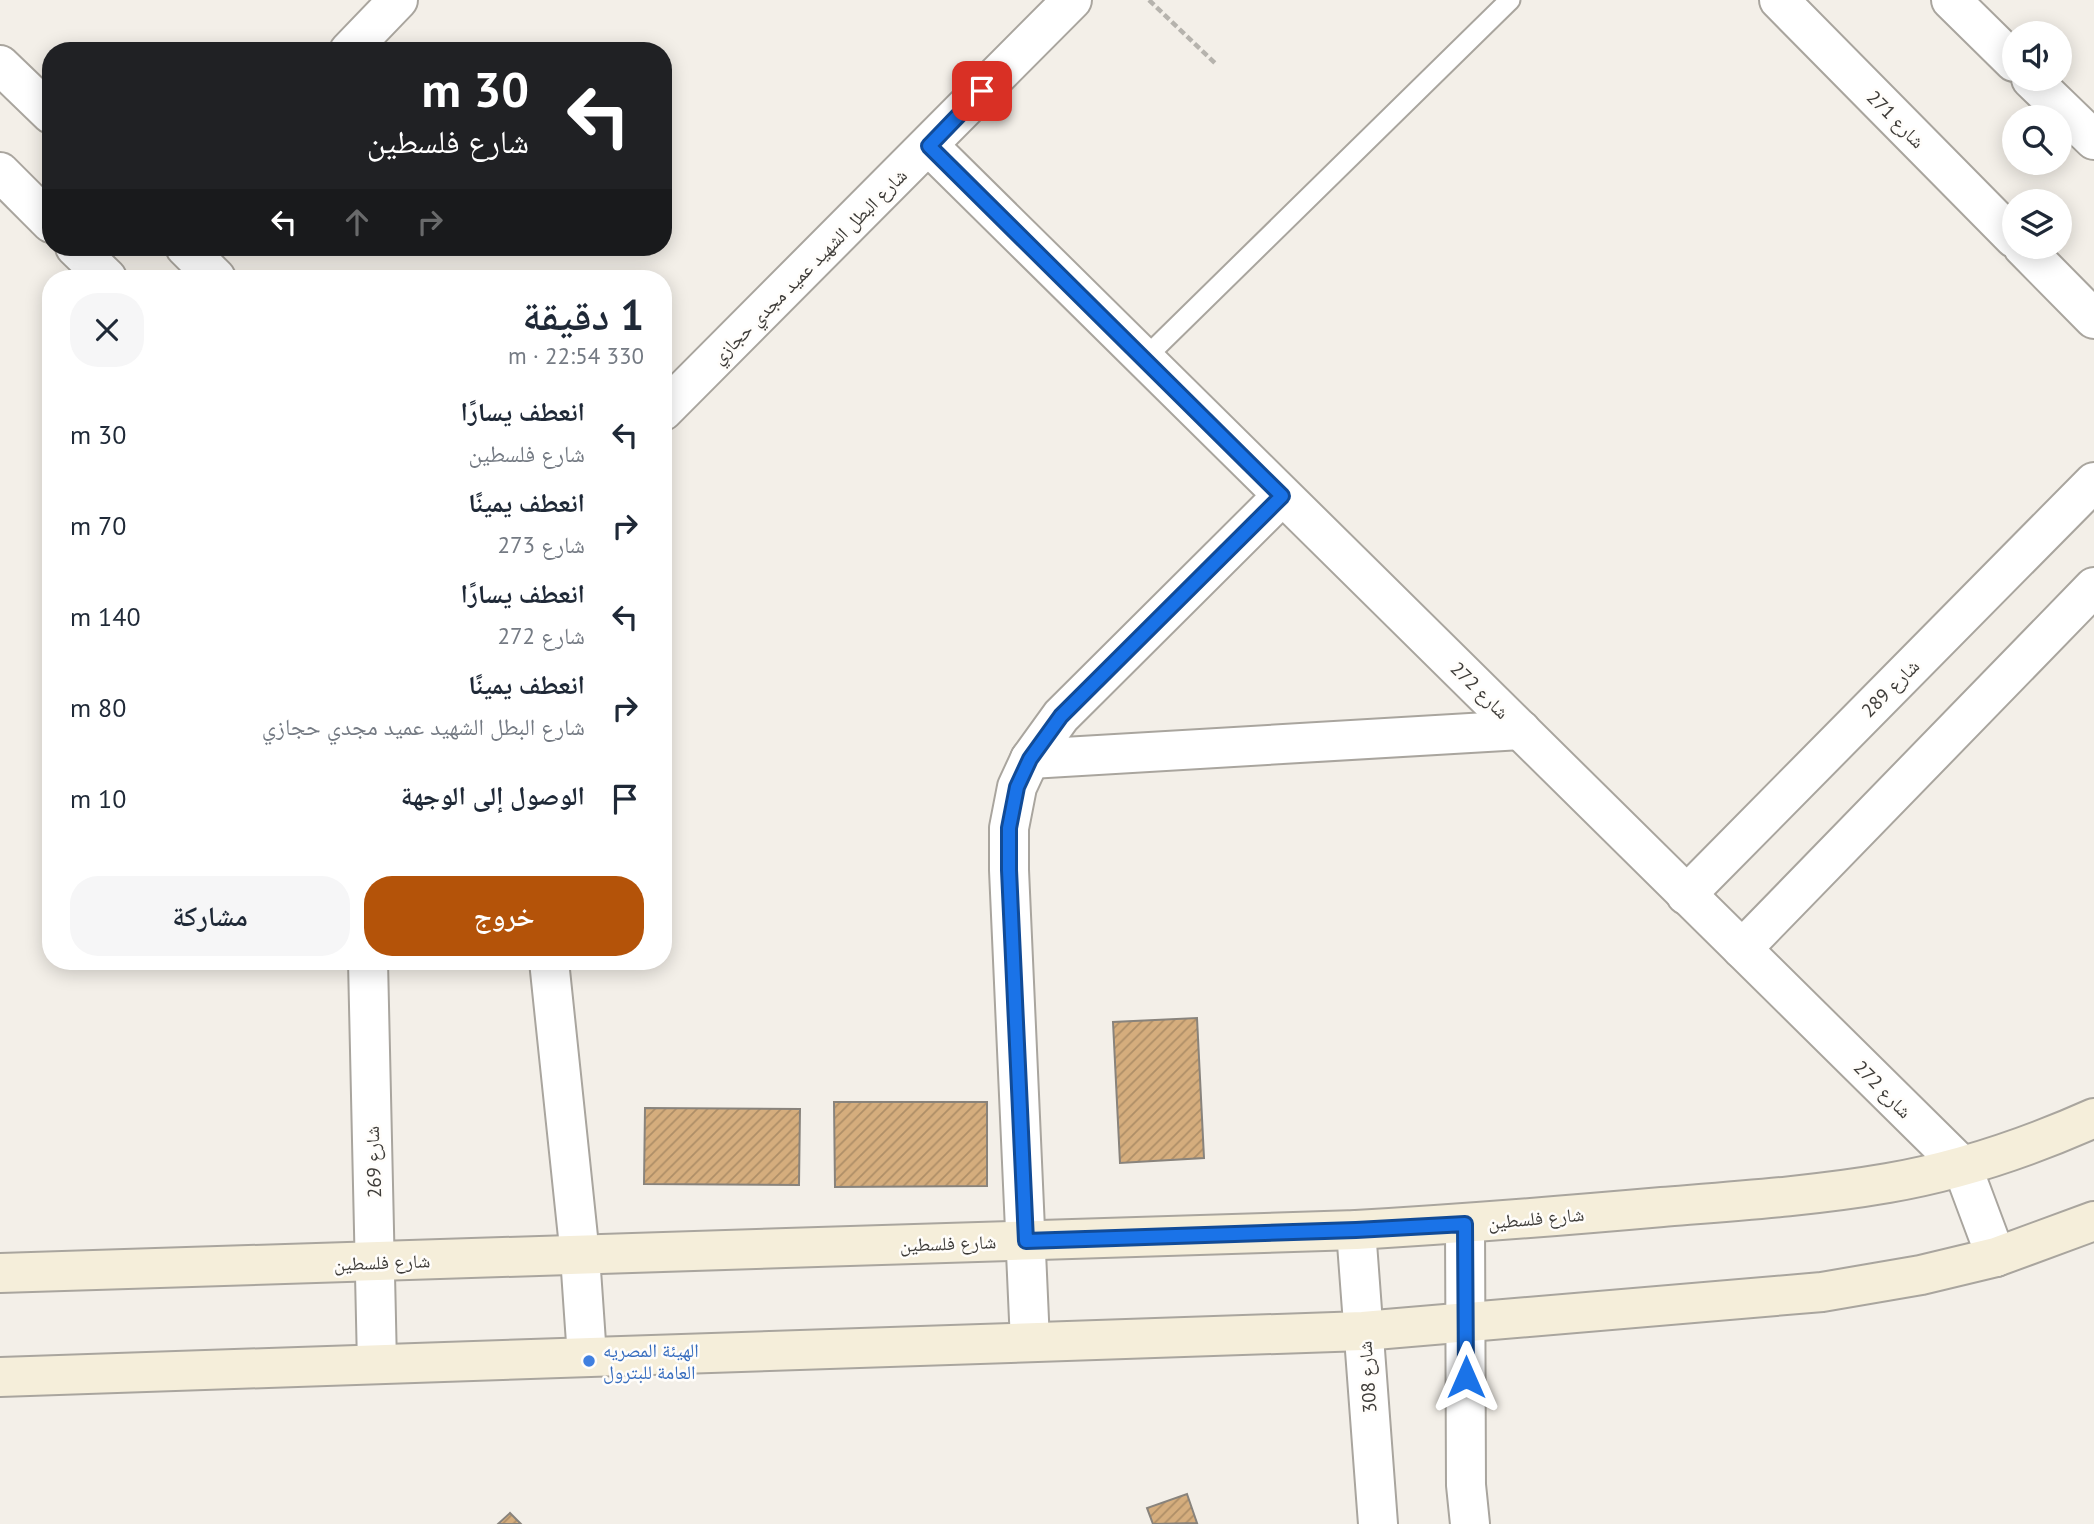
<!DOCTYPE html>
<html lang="ar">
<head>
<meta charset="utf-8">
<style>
  :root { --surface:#fff; --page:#f6f6f7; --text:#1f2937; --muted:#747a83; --accent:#b45309 }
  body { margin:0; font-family:"PT Sans","Noto Naskh Arabic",sans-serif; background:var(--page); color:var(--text); direction:rtl; height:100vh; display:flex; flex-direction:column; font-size:26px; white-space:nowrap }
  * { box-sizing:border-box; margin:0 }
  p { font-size:23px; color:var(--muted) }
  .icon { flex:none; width:38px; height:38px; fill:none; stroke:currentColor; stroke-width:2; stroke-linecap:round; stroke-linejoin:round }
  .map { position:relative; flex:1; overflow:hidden; direction:ltr }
  .side { position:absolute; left:42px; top:270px; width:630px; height:700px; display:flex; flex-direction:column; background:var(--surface); border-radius:28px; box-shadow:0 4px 18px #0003; direction:rtl }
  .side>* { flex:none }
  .guide { position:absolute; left:42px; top:42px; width:630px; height:214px; border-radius:28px; box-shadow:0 4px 18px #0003; direction:rtl; background:#202124; color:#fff; overflow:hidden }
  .buttons { position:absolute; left:2002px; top:21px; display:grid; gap:14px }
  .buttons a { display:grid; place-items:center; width:70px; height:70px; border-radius:50%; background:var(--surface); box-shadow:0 4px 18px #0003; font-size:35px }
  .pin { position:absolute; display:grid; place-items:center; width:60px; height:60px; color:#fff; margin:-30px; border-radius:14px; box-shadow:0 4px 10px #0006 }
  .me { position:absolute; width:77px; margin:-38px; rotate:0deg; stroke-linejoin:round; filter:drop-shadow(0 0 5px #0008) }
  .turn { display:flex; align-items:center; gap:24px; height:147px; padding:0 28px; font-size:32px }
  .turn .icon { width:91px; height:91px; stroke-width:2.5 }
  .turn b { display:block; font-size:49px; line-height:60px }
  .lanes { display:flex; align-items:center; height:66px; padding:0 28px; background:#0003; justify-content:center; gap:35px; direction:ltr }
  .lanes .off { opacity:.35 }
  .round { display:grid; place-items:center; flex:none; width:74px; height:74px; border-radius:28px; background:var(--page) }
  .overview { display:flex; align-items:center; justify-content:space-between; height:119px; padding:0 28px }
  h1 { font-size:42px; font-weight:600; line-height:52px }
  .button { display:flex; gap:14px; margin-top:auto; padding:14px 28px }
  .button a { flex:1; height:80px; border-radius:28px; background:var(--accent); color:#fff; font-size:28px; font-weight:600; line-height:80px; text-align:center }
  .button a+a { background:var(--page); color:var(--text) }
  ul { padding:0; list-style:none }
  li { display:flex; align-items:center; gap:21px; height:91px; padding:0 28px }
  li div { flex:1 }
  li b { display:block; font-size:26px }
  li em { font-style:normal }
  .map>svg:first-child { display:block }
</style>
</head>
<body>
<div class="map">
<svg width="2094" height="1524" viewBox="0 0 2094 1524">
  <defs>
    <pattern id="building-hatch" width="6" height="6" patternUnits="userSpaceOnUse" patternTransform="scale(1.75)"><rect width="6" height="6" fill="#d5ad7d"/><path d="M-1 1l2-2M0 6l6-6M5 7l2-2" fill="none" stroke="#ae8e67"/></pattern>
  </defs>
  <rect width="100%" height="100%" fill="#f3efe8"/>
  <g fill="url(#building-hatch)" stroke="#88837c" stroke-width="2">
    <path d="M1197 1018 1204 1158 1120 1163 1113 1022Z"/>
    <path d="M834 1102H987V1186L835 1187Z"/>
    <path d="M645 1108 800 1109 799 1185 644 1184Z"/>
    <path d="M1187 1494 1197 1523 1153 1524 1147 1508Z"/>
    <path d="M510 1513 521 1524H498Z"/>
  </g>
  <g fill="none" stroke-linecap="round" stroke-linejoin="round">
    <defs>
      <path id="lane" d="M1144 359 1510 0"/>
      <g id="street">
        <path d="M1779 0 2014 238"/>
        <path d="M1951 0 2014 62"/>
        <path d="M349 51 398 0"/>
        <path d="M0 65 51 114"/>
        <path d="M2031 79 2094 140"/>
        <path d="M929 146 1962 1166 1996 1257"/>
        <path d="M0 172 51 223"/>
        <path d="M75 247 107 278"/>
        <path d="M185 247 216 278"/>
        <path d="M2023 247 2094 319"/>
        <path d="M663 411 1072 0"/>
        <path d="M1030 759 1521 730"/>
        <path d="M1686 895 2094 482"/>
        <path d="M1742 949 2094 587"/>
        <path d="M368 961 377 1364"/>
        <path d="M549 961 580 1256 587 1357"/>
        <path d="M1465 1224 1466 1485 1470 1524"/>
        <path d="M1356 1230 1378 1524"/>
        <path d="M1030 1342 1009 870V828L1017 787 1030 759 1061 716 1282 496"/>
      </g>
      <g id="secondary">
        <path d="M0 1273 1356 1230C1458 1224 1560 1216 1662 1207 1737 1201 1813 1196 1888 1183 1958 1171 2029 1147 2094 1118"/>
        <path d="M0 1377 1363 1331 1822 1292 1921 1275 1996 1257 2094 1221"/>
      </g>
    </defs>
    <use href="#lane" stroke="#a9a59e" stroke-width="23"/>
    <use href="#street" stroke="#a9a59e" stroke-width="42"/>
    <use href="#secondary" stroke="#a9a59e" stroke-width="42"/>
    <path stroke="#b6b3ad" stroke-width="4.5" stroke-dasharray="7 3.5" stroke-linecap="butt" d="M1149 0 1217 65"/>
    <use href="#lane" stroke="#fff" stroke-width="19"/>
    <use href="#street" stroke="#fff" stroke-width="38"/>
    <use href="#secondary" stroke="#f5eeda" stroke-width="38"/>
  </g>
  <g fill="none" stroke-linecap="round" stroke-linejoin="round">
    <defs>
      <path id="route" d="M982 91 929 146 1282 496 1061 716 1030 759 1017 787 1009 828V870L1026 1241 1356 1230 1465 1224 1466 1377"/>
    </defs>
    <use href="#route" stroke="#114b97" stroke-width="18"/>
    <use href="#route" stroke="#1a73e8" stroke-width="12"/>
  </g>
  <circle fill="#3f7fe0" stroke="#fffdfa" stroke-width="2.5" cx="589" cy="1361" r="7"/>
  <g text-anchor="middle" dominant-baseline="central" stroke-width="5" stroke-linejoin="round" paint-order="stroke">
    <g font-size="19" fill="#3e3c39" stroke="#fffdfa">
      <text transform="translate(1896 119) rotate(45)">شارع 271</text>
      <text transform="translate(809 266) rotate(-45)">شارع البطل الشهيد عميد مجدي حجازي</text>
      <text transform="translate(1890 688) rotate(-45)">شارع 289</text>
      <text transform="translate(1480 690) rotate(44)">شارع 272</text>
      <text transform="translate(1883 1089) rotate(45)">شارع 272</text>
      <text transform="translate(373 1162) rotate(-92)">شارع 269</text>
      <text transform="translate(1536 1218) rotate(-5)">شارع فلسطين</text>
      <text transform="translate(948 1243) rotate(-2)">شارع فلسطين</text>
      <text transform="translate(382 1262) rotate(-2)">شارع فلسطين</text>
      <text transform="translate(1367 1377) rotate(-94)">شارع 308</text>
    </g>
    <g font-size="19" fill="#366cbe" stroke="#fffdfa" text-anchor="start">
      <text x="603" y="1350">الهيئة المصريه<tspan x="603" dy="22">العامة للبترول</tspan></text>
    </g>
  </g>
</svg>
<div class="buttons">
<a><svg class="icon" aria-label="sound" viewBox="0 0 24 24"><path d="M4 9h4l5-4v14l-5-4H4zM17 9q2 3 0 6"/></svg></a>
<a><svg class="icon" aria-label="search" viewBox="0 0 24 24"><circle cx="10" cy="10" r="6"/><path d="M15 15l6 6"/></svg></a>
<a><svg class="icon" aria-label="layers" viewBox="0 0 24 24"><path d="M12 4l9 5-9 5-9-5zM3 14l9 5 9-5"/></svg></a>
</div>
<div class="pin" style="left:982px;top:91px;background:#d93025"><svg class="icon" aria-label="arrive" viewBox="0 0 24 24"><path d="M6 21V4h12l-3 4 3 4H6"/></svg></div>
<svg class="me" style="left:1466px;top:1377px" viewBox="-20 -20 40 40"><path d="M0-17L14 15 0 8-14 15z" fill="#1a73e8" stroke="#fff" stroke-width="4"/></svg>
<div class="guide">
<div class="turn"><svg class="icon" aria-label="left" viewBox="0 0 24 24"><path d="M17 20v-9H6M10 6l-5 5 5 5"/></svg><div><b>30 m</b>شارع فلسطين</div></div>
<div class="lanes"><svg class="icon" aria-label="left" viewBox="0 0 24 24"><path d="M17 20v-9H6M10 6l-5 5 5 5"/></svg><svg class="icon off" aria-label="ahead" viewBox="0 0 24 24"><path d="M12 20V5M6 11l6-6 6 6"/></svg><svg class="icon off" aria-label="right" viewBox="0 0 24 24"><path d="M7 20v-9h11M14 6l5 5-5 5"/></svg></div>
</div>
<section class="side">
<div class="overview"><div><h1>1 دقيقة</h1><p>330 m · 22:54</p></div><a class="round"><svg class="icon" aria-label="close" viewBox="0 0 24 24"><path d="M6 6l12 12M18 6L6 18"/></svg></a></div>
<ul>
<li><svg class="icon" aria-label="left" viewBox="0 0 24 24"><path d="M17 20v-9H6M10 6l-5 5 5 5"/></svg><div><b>انعطف يسارًا</b><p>شارع فلسطين</p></div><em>30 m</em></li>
<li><svg class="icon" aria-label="right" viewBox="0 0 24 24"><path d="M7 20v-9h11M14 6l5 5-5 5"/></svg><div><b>انعطف يمينًا</b><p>شارع 273</p></div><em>70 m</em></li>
<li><svg class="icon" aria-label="left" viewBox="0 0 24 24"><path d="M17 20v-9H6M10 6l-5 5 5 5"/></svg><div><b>انعطف يسارًا</b><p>شارع 272</p></div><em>140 m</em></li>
<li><svg class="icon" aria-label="right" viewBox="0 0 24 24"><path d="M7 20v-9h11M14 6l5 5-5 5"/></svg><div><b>انعطف يمينًا</b><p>شارع البطل الشهيد عميد مجدي حجازي</p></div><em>80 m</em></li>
<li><svg class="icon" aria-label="arrive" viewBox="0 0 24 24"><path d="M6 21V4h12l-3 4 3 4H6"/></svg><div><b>الوصول إلى الوجهة</b></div><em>10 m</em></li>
</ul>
<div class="button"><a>خروج</a><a>مشاركة</a></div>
</section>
</div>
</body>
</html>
